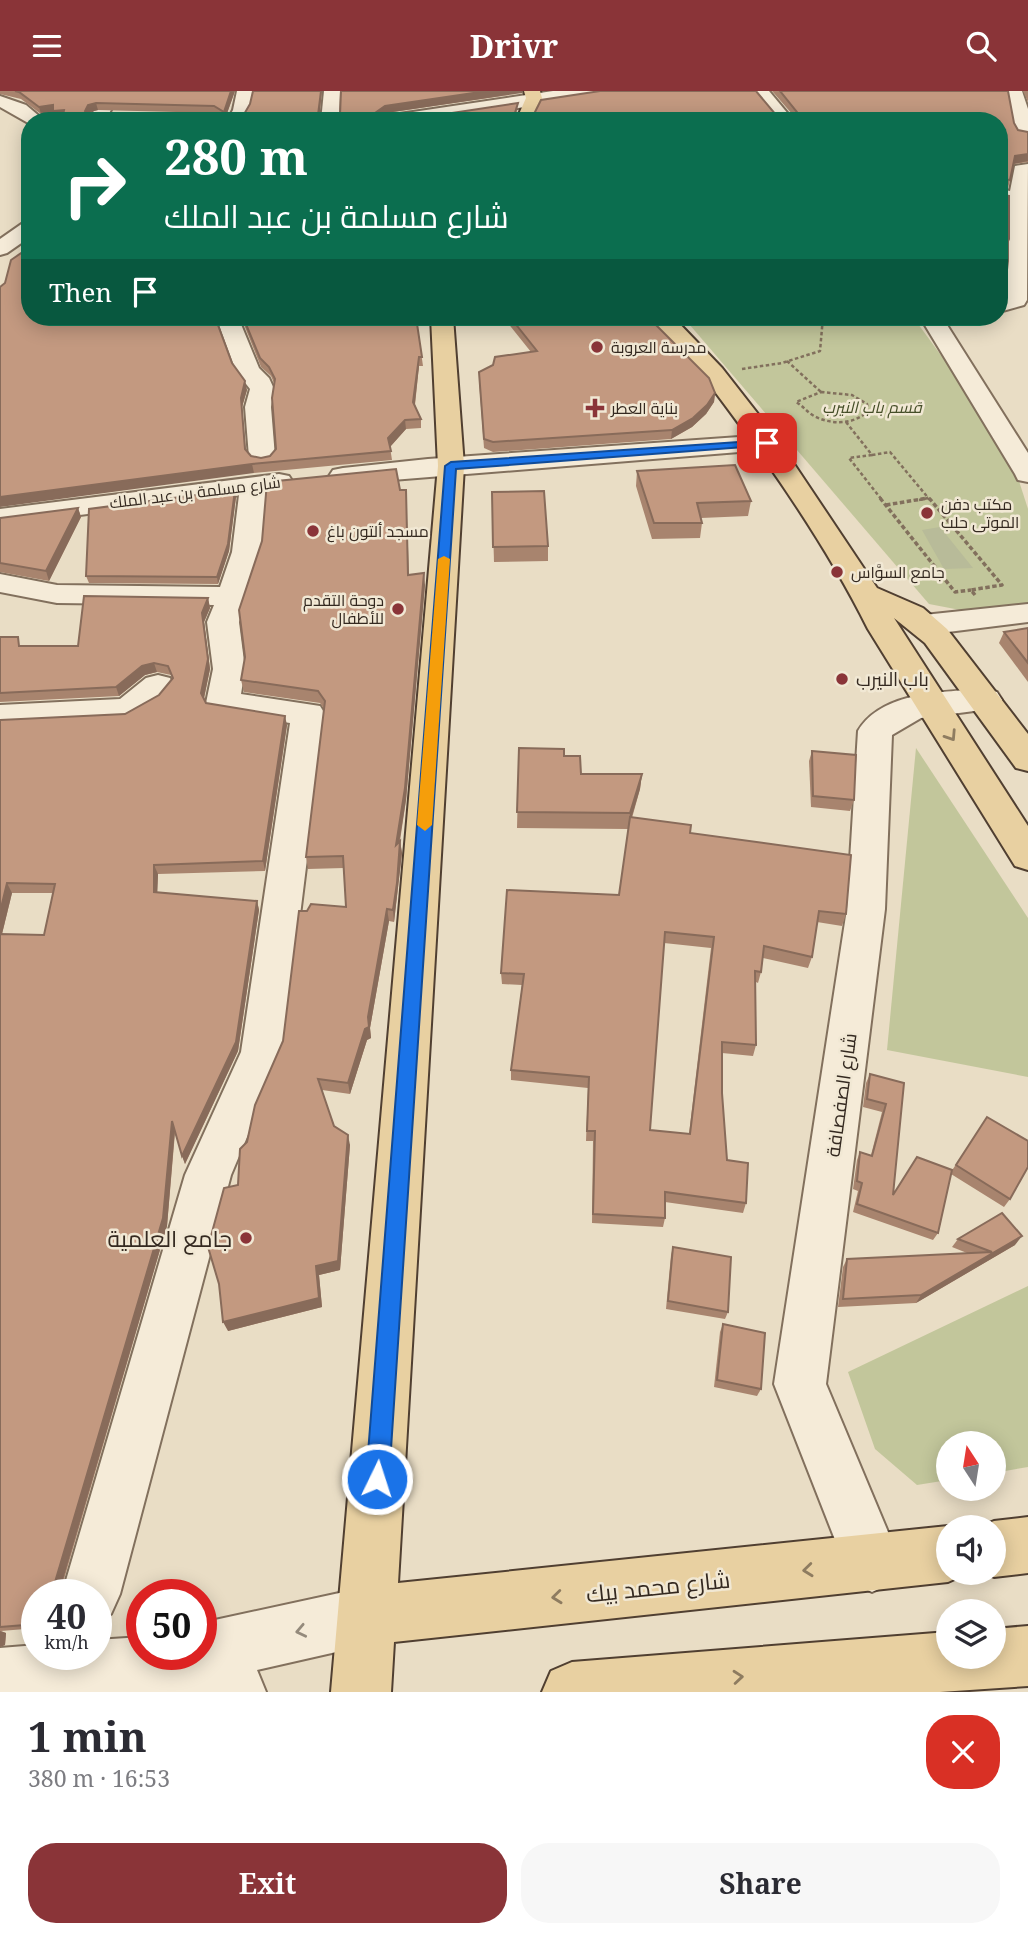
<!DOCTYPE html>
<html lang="en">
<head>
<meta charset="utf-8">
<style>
  :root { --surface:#fff; --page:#f7f7f7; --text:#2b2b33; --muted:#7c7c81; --accent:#8a3438 }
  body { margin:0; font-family:"Noto Serif",Cairo,serif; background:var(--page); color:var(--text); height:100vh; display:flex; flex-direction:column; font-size:26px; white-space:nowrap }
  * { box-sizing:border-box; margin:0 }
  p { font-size:23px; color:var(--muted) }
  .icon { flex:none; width:38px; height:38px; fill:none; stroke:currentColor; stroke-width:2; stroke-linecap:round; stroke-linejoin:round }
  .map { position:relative; height:1601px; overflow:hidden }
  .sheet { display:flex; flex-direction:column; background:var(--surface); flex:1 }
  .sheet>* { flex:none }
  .top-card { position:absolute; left:21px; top:21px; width:987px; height:214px; border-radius:28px; box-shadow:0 4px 18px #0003; background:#0b6e4f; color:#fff; overflow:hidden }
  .needle { width:46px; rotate:348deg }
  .buttons { position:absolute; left:936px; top:1340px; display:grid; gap:14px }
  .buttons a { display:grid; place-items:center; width:70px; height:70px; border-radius:50%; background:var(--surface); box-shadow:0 4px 18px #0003; font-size:35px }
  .speed { position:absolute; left:21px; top:1488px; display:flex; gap:14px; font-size:35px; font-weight:700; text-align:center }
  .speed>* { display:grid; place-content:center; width:91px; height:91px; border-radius:50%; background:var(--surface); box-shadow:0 4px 18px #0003; line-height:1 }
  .speed small { font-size:18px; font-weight:400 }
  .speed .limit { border:10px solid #d22; background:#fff; color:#111 }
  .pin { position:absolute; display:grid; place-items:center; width:60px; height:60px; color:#fff; margin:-30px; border-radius:14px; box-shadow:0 4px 10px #0006 }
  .me { position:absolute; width:77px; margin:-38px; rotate:4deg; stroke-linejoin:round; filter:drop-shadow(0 0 5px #0008) }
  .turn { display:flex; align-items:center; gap:24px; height:147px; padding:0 28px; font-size:32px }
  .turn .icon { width:91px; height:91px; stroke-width:2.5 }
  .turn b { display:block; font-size:49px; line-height:60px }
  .then { display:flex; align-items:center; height:66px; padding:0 28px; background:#0003; gap:14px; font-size:26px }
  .round { display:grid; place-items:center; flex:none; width:74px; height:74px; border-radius:28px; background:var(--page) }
  .headline { display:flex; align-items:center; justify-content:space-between; height:119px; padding:0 28px }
  h1 { font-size:42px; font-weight:700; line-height:52px }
  .button { display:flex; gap:14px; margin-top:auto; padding:14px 28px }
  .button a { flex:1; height:80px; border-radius:28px; background:var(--accent); color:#fff; font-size:28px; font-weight:700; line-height:80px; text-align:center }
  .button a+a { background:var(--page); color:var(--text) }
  header { display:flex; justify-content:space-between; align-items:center; height:91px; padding:0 28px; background:var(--accent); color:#fff; font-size:32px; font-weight:700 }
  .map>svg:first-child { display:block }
</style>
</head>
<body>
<header><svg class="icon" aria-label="menu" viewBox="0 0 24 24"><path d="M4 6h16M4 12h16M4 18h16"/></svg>Drivr<svg class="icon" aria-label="search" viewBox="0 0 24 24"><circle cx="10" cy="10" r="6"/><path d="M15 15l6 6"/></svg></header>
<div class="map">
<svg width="1028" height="1601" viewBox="0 0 1028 1601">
  <rect width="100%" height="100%" fill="#e9ddc5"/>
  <g fill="#c2c69b">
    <path d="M683 226H913L1008 356 1028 418V513L981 523 929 513Z"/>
    <path d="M916 657 1028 827V986L887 959Z"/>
    <path d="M1028 1195V1376L994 1382V1353H948V1389L917 1394 875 1358 848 1281Z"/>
  </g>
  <path fill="#b8bb99" d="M940 436 973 477 944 478 922 439Z"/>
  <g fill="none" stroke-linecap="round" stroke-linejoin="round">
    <defs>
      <g id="minor">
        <path d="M105 0H121L105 30H88Z"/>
        <path d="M237 0H253L249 19 244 30H227L233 19Z"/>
        <path d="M324 0H340L339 30H321Z"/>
        <path d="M553 0H607L599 5 429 30H378L386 25Z"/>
        <path d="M752 0H769L794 30H777Z"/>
        <path d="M1006 0H1022L1028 18V46L1016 44C1010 31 1010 14 1006 0Z"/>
        <path d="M0 5 26 14 45 30H30V33L0 16Z"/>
        <path d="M1028 73 1027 209 1024 214 999 221V207L1005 205 1009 170V111L999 110V98L1010 100 1015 75Z"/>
        <path d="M30 130V146L7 162 0 164V148L23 132Z"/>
        <path d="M216 226H238L259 277 269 287 274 298 271 316 275 366 271 372 262 374 253 372 249 366 245 316 250 298 236 280Z"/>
        <path d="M920 226H942L1028 362V391L1018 389 1015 383Z"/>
        <path d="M767 344 776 346 780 352 776 358 343 393 333 391 329 385 333 379 343 377 428 368Z"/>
        <path d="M279 383 289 385 293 391 289 397 267 401 262 461 239 531 245 578 241 603 320 615 325 623 283 961 231 1084 120 1503 111 1523 96 1530V1503H62L185 1084 241 961 290 632 211 620 206 612 213 578 207 531 214 514 57 512 0 501V483L57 494 220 496 232 461 239 404 0 434V418Z"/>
        <path d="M1028 513V531L924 544 913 541 908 534 913 527 924 524Z"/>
        <path d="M158 584 170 587 174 595C165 610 145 625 128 630L0 636V614L120 608 146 587Z"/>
        <path d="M985 598 997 601 1002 609 997 617 921 627 892 644 885 818 826 1293 901 1472 892 1492 872 1501 852 1492 774 1293 847 818 858 640C882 600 944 601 985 598Z"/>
        <path d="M367 1496 388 1504 396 1525 388 1546 367 1554 257 1579 266 1601H0V1557L37 1554V1563H96V1549L142 1546V1563H201V1532Z"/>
      </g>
      <g id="major">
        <path d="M524 0H540L542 7 533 30H516L526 7Z"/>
        <path d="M431 226H453L464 375 398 1492 948 1435 953 1437H948V1482H968L948 1491 394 1551 391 1601H331L438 375Z"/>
        <path d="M650 226H673L722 277 776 346 877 497 923 517 947 538 1028 643V680L1016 677 925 552 894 527 1028 735V779L1015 775 868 538C825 452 768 371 710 294 692 271 665 251 650 226Z"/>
        <path d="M1028 1426V1482L994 1486 984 1482H994V1437H977L994 1430Z"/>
        <path d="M1028 1535V1595L940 1601H542L551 1580 572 1571 948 1541V1566H994V1538Z"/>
      </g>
    </defs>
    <use href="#minor" stroke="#82705d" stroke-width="4"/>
    <use href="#major" stroke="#503f31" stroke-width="4"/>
    <g stroke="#82705d" stroke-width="2.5" stroke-dasharray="3.5 2.5" stroke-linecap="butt">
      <path d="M787 270 821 301"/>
      <path d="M742 278 782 272 820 260 823 226"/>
      <path d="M821 301 852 304 867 313 868 320C854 334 831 334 814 325 807 321 803 315 796 311Z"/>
      <path d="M846 331 872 364 890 361 930 409"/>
      <path d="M872 364 849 367 882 409"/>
      <path d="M919 409 928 407"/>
    </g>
    <g stroke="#82705d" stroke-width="3.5" stroke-dasharray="4.5 2.5" stroke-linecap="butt">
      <path d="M880 407 955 501 971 499"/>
      <path d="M929 407 1002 494 971 499 975 504"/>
      <path d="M886 414 928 407"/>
    </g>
    <use href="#minor" fill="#f5ebd8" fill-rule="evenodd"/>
    <use href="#major" fill="#e8d0a1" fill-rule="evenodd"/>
  </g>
  <g fill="#a8846e" fill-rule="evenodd">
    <path d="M0 0H235L226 25 340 24 522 2 386 22 382 25H432L518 12 516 25 793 24 772 0H1008L1014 32 1018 39 1028 41V71L1014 73 1008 97 63 26 55 27 54 22 41 23 21 8 0 3ZM98 19 215 22 220 25H89L88 24 90 21Z"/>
    <path d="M1023 0H1028V11Z"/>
    <path d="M5 192 232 272 247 299 242 316 246 360 251 365 261 367 270 365 276 358 274 292 271 285 261 276 241 226H422H416L423 275H419L415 314 421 328V337L406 338 390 356 392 369 254 382Z"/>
    <path d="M503 226H648L715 302 714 311 706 323 692 336 671 348 493 361 484 357 479 290 531 261Z"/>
    <path d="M637 380 751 410 748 425 701 427 702 432 700 447 652 448 636 395Z"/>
    <path d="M400 399H406L409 484 425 494 406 709 400 750 402 762 394 831 389 830 370 937 371 947 367 949 350 1003 322 999 334 1035 350 1054 340 1179 319 1184 322 1216 228 1240 238 1094 247 1051 283 950 307 820 346 816 344 777 308 778 306 766 324 618 320 612 244 601 241 589Z"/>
    <path d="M492 401 548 455V470L494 471Z"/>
    <path d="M236 406 229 460 218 493 89 492 86 485Z"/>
    <path d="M78 417 81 426 49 490 0 481V427Z"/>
    <path d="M208 507 210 517 204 531 210 578 204 608 206 612 287 634 265 780 158 783 157 801 257 810 259 819 238 960 185 1073 175 1042 167 1135 60 1502 37 1503V1537L1 1540 6 1542 5 1554 0 1556V629L125 623 159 604 172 588 171 584 157 581 145 584 119 605 0 611V546L21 555H78ZM12 802H53L44 844 2 843Z"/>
    <path d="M1028 537V591L999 552 1004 541Z"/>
    <path d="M519 657 564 665 581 683H642L640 698 632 727 690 742 846 823 842 835 817 831 812 866 808 877 763 867 761 881 758 892 756 891V954L753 965 722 962V1002L727 1069 746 1112 743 1122 665 1111V1127L663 1136 592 1132 593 1050H586L588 997 511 989V979L522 894 502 893 501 882 619 804 628 738 517 737ZM664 852 711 857 689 1043 650 1039Z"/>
    <path d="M812 660 854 709 850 720 811 716 809 670Z"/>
    <path d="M870 983 904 992 893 1104 951 1081 987 1026 1010 1108 1004 1116 951 1083 938 1142 933 1149 853 1121 858 1100 853 1098 857 1069 860 1061 871 1064 882 1021 863 1016 866 992Z"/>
    <path d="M958 1148 1015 1154 916 1212 838 1216 843 1176 847 1168 967 1162 952 1156Z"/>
    <path d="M673 1156 728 1221 725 1228 666 1218 671 1164Z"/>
    <path d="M723 1233 761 1298 757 1305 714 1296 720 1241Z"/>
  </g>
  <g fill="#886b5a">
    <path d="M231 0H235L225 28 224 21Z"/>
    <path d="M321 0H322L319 30 318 24Z"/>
    <path d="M487 0H523L522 2 386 22 375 30V22L385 15Z"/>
    <path d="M96 12 98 19 90 21 86 27 85 20 88 14Z"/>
    <path d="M53 14 64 19 66 26 55 27 54 22 41 23 39 16Z"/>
    <path d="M1028 63V70L1013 73 1015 65Z"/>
    <path d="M419 266V275L414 320 413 311Z"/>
    <path d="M245 290 247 299 242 316 247 367 241 307Z"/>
    <path d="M715 302 714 311 706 323 692 336 671 348 672 339Z"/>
    <path d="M405 329 406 338 389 357 388 347Z"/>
    <path d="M252 373 254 382 0 416V406Z"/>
    <path d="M235 399 236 406 229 460 218 493 217 486Z"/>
    <path d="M78 417 81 426 49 490 46 480Z"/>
    <path d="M424 482 425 494 406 709 397 765 396 754Z"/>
    <path d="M208 507 210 517 204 531 210 578 203 611 201 602 202 522Z"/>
    <path d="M154 572 157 581 145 584 119 605 116 596 142 575Z"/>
    <path d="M285 625 287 634 265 780 263 770Z"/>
    <path d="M642 683 640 698 628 738 630 722Z"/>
    <path d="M400 750 402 762 394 831 393 819Z"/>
    <path d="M154 774 158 783 157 810 154 801Z"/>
    <path d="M7 792 12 802 0 851V821Z"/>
    <path d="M257 810 259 819 238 960 185 1073 182 1065Z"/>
    <path d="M387 818 389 830 370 937 371 947 367 949 350 1003 348 992 368 926Z"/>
    <path d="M172 1030 175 1038 167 1135 59 1502H55L53 1498Z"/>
    <path d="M348 1044 350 1054 340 1179 319 1184 322 1216 228 1240 223 1231 316 1175Z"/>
    <path d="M1022 1145 1015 1154 916 1212 921 1204Z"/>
    <path d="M0 1540 6 1542 5 1554 0 1556Z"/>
  </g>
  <g fill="#c39980" stroke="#886b5a" stroke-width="2" fill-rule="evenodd">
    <path d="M15 0H231L224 21 214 15 96 12 88 14 85 20 89 25H243L250 13 253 0H321L318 24H340L341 0H487L385 15 375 22 377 25H432L518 12 514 25H533L541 9 600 0H756L776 24H797V21L780 0H1008L1014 32 1018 39 1028 41V63L1015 65 1010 89 1002 88 999 90V30H62L64 19 53 20V14L39 16 19 1Z"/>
    <path d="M999 101V104L1009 105V148L999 170Z"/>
    <path d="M30 156V226H215L232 272 245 290 241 307 245 358 251 365 261 367 270 365 276 358 272 307 275 288 269 276 260 267 243 226H416L422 266H419L413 311 421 328 405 329 388 347 391 360 252 373 0 406V196L5 192 11 169Z"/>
    <path d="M510 226H648L709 287 715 302 707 314 693 327 672 339 493 351 484 348 479 281 493 274 495 266 537 260Z"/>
    <path d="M735 374 751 410 697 412 702 432H654L637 380Z"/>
    <path d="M396 378 400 399H406L408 484 424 482 405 697 396 754 400 750 397 792 393 819 387 818 368 926 369 936 365 938 348 992 318 988 334 1035 348 1044 338 1170 316 1175 319 1207 223 1231 219 1193 208 1156 224 1097 238 1094 240 1058 247 1051 255 1014 283 950 299 820H307L311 813 346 816 343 765 306 766 325 610 318 600 241 589 245 566 239 519 262 450 267 391Z"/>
    <path d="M235 399 228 453 217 486 86 485 89 418Z"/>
    <path d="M544 400 548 455 493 456 492 401Z"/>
    <path d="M78 417 46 480 0 472V427Z"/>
    <path d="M84 505 208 507 202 522 208 568 201 602 206 612 285 625 263 770 154 774V801L257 810 236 951 182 1065 172 1030 163 1127 53 1498 55 1502H78L77 1503H37V1533L0 1536V843L44 844 55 793 7 792 0 821V629L125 623 159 604 173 587 168 575 154 572 142 575 116 596 0 602V546H18L19 555H78Z"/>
    <path d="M1028 537V572L1004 541Z"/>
    <path d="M519 657 564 658V665H580L581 683H642L630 722 517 721Z"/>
    <path d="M812 660 856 664 854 709 813 705Z"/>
    <path d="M630 726 691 734 690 742 851 764 846 823 819 820 812 866 764 855 761 881 755 880 756 954 722 951V1002L727 1069 748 1072 746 1112 665 1101V1127L593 1123 595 1040H587L589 986 511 979 524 883 501 882 507 799 619 804ZM665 841 714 846 690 1043 650 1039Z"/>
    <path d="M870 983 904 992 893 1104 917 1066 952 1079 938 1142 857 1113 862 1092 857 1090 860 1061 872 1065 886 1013 867 1008Z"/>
    <path d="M987 1026 1028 1050V1076L1010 1108 956 1074Z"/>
    <path d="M1002 1122 1022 1145 921 1204 843 1208 847 1168 992 1161 958 1148Z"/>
    <path d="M673 1156 731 1166 728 1221 668 1210Z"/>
    <path d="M723 1233 765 1242 761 1298 717 1289Z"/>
  </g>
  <defs><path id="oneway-chevron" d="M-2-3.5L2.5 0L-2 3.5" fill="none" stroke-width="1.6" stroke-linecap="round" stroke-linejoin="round" transform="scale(1.75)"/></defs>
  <g stroke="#8e7c60">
    <use href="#oneway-chevron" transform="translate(951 645) rotate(57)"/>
    <use href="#oneway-chevron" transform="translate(808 1479) rotate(174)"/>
    <use href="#oneway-chevron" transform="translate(557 1506) rotate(174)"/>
    <use href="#oneway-chevron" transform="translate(738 1586) rotate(-5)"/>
  </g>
  <use stroke="#948a7c" href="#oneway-chevron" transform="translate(301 1540) rotate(168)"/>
  <path fill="#1a73e8" stroke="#114b97" stroke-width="2" d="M767 349 771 350V354L456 378 389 1388 385 1396 377 1400 369 1396 366 1388 445 375 451 371Z"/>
  <path fill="#f59e0b" d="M444 465 450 468 432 734 425 740 417 734 438 468Z"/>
  <g fill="#8a3438" stroke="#f1e8d4" stroke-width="2.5">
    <circle cx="597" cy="256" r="7"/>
    <path d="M591.5 306.5h7v7h7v7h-7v7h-7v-7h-7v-7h7z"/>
    <circle cx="927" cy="422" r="7"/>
    <circle cx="313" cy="440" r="7"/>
    <circle cx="837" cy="481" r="7"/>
    <circle cx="398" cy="518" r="7"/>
    <circle cx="842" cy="588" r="7"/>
    <circle cx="246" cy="1147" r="7"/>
  </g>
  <g text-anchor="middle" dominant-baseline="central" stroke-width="5" stroke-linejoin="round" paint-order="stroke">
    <g font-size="16" fill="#342920" stroke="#f1e8d4" text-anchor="start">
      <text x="611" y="256">مدرسة العروبة</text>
      <text x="611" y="317">بناية العطر</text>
      <text x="941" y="413">مكتب دفن<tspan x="941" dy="18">الموتى حلب</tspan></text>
      <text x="327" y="440">مسجد ألتون باغ</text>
      <text x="851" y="481">جامع السوَّاس</text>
      <text x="384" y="509" text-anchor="end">دوحة التقدم<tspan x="384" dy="18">للأطفال</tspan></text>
    </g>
    <g font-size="16" font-style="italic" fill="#454e28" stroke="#f1e8d4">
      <text x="872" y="316">قسم باب النيرب</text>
    </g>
    <g font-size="16" fill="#342920" stroke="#f1e8d4">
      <text transform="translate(195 401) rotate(-7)">شارع مسلمة بن عبد الملك</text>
    </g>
    <g font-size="19" fill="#342920" stroke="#f1e8d4" text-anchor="start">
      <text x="856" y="588">باب النيرب</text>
    </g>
    <g font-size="19" fill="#342920" stroke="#f1e8d4">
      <text transform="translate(841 1004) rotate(-82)">شارع الصفصافة</text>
    </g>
    <g font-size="23" fill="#342920" stroke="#f1e8d4" text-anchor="end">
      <text x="232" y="1147">جامع العلمية</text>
    </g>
    <g font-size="23" fill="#342920" stroke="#f1e8d4">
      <text transform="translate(658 1495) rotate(-6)">شارع محمد بيك</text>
    </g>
  </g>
</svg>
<div class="buttons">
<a><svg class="needle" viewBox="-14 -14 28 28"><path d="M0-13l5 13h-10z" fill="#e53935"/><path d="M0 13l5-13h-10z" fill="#7c7c81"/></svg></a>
<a><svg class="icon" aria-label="sound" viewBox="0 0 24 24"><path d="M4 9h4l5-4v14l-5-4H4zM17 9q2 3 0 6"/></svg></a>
<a><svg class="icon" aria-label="layers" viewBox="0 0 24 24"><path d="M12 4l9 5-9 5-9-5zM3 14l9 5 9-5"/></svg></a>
</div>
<div class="speed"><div>40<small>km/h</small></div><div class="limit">50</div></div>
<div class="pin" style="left:767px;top:352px;background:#d93025"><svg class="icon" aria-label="arrive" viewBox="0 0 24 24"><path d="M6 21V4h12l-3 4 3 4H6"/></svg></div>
<svg class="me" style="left:377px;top:1388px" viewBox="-20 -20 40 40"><circle r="17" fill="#1a73e8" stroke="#fff" stroke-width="3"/><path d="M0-11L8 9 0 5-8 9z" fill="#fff"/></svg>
<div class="top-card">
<div class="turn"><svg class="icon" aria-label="right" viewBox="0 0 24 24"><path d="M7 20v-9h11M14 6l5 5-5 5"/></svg><div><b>280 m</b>شارع مسلمة بن عبد الملك</div></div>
<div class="then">Then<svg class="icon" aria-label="arrive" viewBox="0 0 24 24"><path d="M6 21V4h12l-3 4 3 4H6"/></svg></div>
</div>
</div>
<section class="sheet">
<div class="headline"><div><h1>1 min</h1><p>380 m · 16:53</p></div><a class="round" style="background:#d93025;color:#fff"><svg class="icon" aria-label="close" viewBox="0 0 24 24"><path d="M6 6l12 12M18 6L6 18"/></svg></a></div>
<div class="button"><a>Exit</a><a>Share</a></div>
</section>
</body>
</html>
